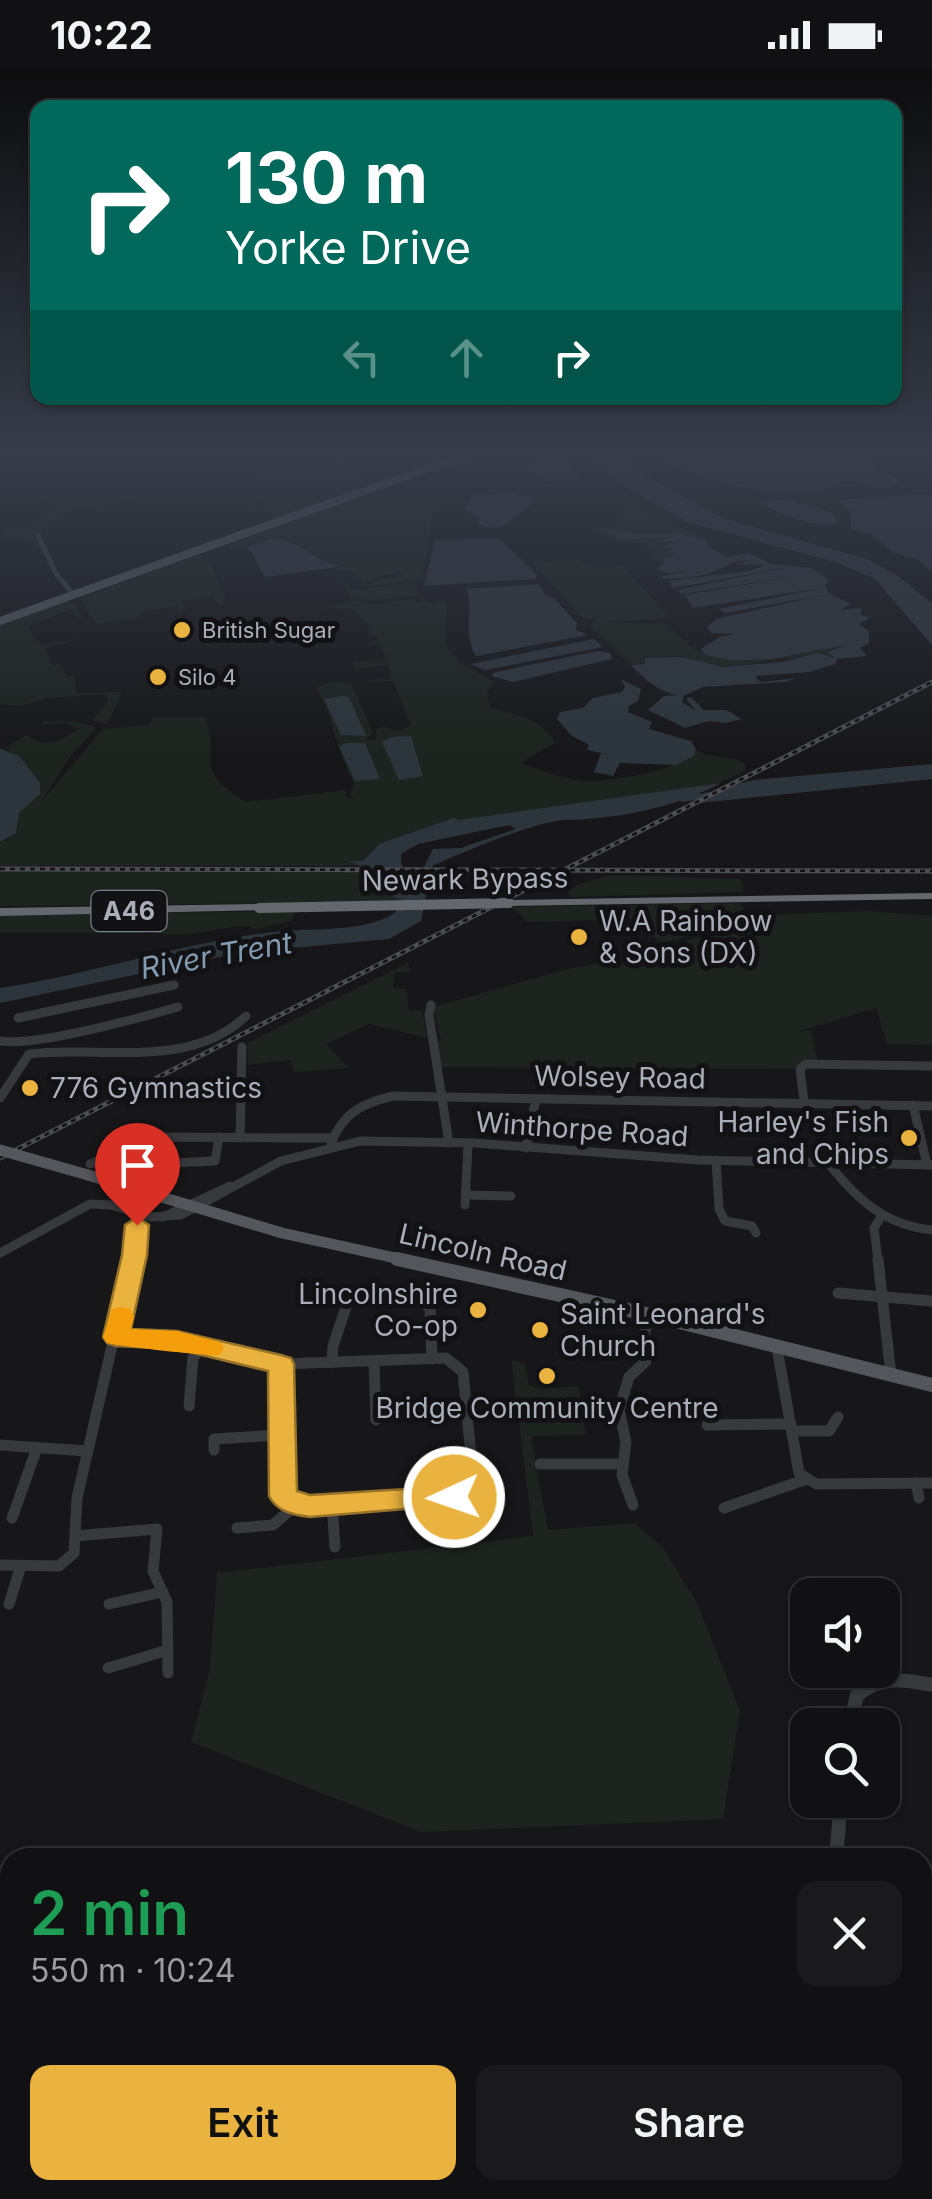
<!DOCTYPE html>
<html lang="en">
<head>
<meta charset="utf-8">
<style>
  :root { --surface:#111113; --page:#1a1a1c; --text:#f1f3f6; --muted:#9c9da0; --line:#303133; --accent:#eab23e }
  body { margin:0; font-family:Inter,sans-serif; background:var(--page); color:var(--text); height:100vh; display:flex; flex-direction:column; font-size:38px; white-space:nowrap }
  * { box-sizing:border-box; margin:0 }
  p { font-size:32px; color:var(--muted) }
  .icon { flex:none; width:55px; height:55px; fill:none; stroke:currentColor; stroke-width:2; stroke-linecap:round; stroke-linejoin:round }
  .map { position:relative; flex:1; overflow:hidden }
  .sheet { position:absolute; left:0px; top:1778px; width:932px; height:352px; display:flex; flex-direction:column; background:var(--surface); border-radius:30px 30px 0 0; box-shadow:0 2px 8px #0004,0 0 0 2px var(--line) }
  .sheet>* { flex:none }
  .hud { position:absolute; left:30px; top:30px; width:872px; height:305px; border-radius:20px; box-shadow:0 2px 8px #0004,0 0 0 2px var(--line); background:#00695c; color:#fff; overflow:hidden }
  .controls { position:absolute; left:790px; top:1508px; display:grid; gap:20px }
  .controls a { display:grid; place-items:center; width:110px; height:110px; border-radius:20px; background:var(--surface); box-shadow:0 2px 8px #0004,0 0 0 2px var(--line); font-size:50px }
  .pin { position:absolute; display:grid; place-items:center; width:85px; height:85px; color:#fff; margin:-102px -42px; border-radius:50% 50% 50% 0; rotate:-45deg; box-shadow:0 0 10px #0007 }
  .pin .icon { rotate:45deg }
  .me { position:absolute; width:110px; margin:-55px; rotate:267deg; stroke-linejoin:round; filter:drop-shadow(0 0 8px #0008) }
  .turn { display:flex; align-items:center; gap:35px; height:210px; padding:0 30px; font-size:45px }
  .turn .icon { width:130px; height:130px; stroke-width:2.5 }
  .turn b { display:block; font-size:70px; line-height:85px }
  .lanes { display:flex; align-items:center; height:95px; padding:0 30px; background:#0003; justify-content:center; gap:50px; direction:ltr }
  .lanes .off { opacity:.35 }
  .round { display:grid; place-items:center; flex:none; width:105px; height:105px; border-radius:20px; background:var(--page) }
  .summary { display:flex; align-items:center; justify-content:space-between; height:170px; padding:0 30px }
  h1 { font-size:60px; font-weight:600; line-height:75px; color:#1e9e55 }
  .button { display:flex; gap:20px; margin-top:auto; padding:20px 30px }
  .button a { flex:1; height:115px; border-radius:20px; background:var(--accent); color:#111; font-size:40px; font-weight:600; line-height:115px; text-align:center }
  .button a+a { background:var(--page); color:var(--text) }
  .status { display:flex; justify-content:space-between; align-items:center; height:70px; padding:0 50px; background:var(--surface); direction:ltr }
  .status svg { height:28px; fill:currentColor }
  .map>svg:first-child { display:block }
</style>
</head>
<body>
<div class="status"><b>10:22</b><svg viewBox="0 0 49 12"><path d="M0 12V9h3v3zM5 12V6h3v6zM10 12V3h3v9zM15 12V0h3v12zM26 1h20v11H26zM47 4h2v5h-2z"/></svg></div>
<div class="map">
<svg width="932" height="2129" viewBox="0 0 932 2129">
  <rect width="100%" height="100%" fill="#171719"/>
  <g fill="#1d231e">
    <path d="M2 385H6L29 416 61 438 345 386 374 415 277 450 274 438 243 419 218 413 71 439 42 462 41 469 49 486H44L32 469 0 470 2 460 27 455 56 439 25 418Z"/>
    <path d="M344 431 433 441 422 505 416 509 363 517H357L406 504 400 501 363 512 350 500 328 501 343 496C311 493 308 470 279 468 257 466 238 485 217 480Z"/>
    <path d="M637 440 703 467 678 463 650 465 601 461 626 470 678 465 656 472 694 470 696 471 663 476 686 478 669 481 711 480 665 487 662 492 654 489 646 474 613 471 595 459 611 456 626 442Z"/>
    <path d="M199 485 208 488 226 530 222 536 212 527 182 531 187 541 180 542 177 537 142 542V548L96 554 80 528Z"/>
    <path d="M573 488 589 496H622L671 548 607 552 666 554 693 579 732 591 770 589 846 575 828 581 835 588C806 580 755 597 720 597 708 597 700 590 690 588 676 585 656 586 643 588L644 595 630 594 589 555 597 551 580 546 534 493Z"/>
    <path d="M341 510 355 520 414 512 419 525 371 531 350 527Z"/>
    <path d="M415 528 419 533 420 528 437 535V529L447 532 445 574 459 592 494 612 487 624 490 638C512 643 547 651 555 673L521 693C541 700 563 709 583 711 606 713 686 700 696 680 712 690 730 684 746 694L745 701 714 715 459 750 453 748 377 775 363 791 355 792 360 796H0V772L7 769 19 743 39 724 40 714 28 697 5 678 26 665C49 680 55 672 79 659L67 653 43 655 42 652 71 651 96 657 70 687 41 732 103 659 150 655 153 648 205 647C223 694 188 694 245 732L346 720V727L354 729 350 725 354 715 337 674 340 670 335 669 328 640 316 618 333 611 351 613 373 663 367 669 376 670V660L381 656 400 661 411 655 393 611 357 610 392 609 388 595 354 599 353 592 388 590 379 574 364 576 379 568 369 564 370 558 352 538 323 539 357 530 371 535Z"/>
    <path d="M67 531H74L82 548 78 549 73 539 27 556 40 575 78 569 45 578 52 595 60 594 68 606H75L76 623 122 622 107 655 93 650 108 631 106 624 47 628 20 636 0 634V554Z"/>
    <path d="M0 801H360L361 806 378 811V818L403 832 0 836Z"/>
    <path d="M610 805 741 809 744 822 571 827 567 822 577 815Z"/>
    <path d="M739 833 744 839 743 848 662 874 634 849 528 852 512 837Z"/>
    <path d="M295 841 291 851 253 860 250 856C218 855 179 873 149 860L143 863H0V845Z"/>
    <path d="M868 841 932 846V975L887 974 876 938 797 962 811 960 818 994 800 999 439 997 433 972 441 971 433 937 564 900 660 880 765 845Z"/>
    <path d="M408 893 411 902H395L393 918 406 919 409 941 422 940 427 968 369 954 326 974 349 998 293 1002 291 990 248 995V973Z"/>
    <path d="M511 1290 524 1293 529 1315 542 1319 579 1316 586 1365 531 1366 548 1460 635 1453 663 1478 696 1531 740 1641 723 1749 421 1762 191 1672 210 1599 217 1503 533 1466Z"/>
  </g>
  <g fill="#2d353c" fill-rule="evenodd">
    <path d="M534 385 566 391 580 407 540 412 544 408 524 401 528 398 525 394 547 389Z"/>
    <path d="M591 385H622L650 408 725 449 867 489 899 507 932 533V575L875 509 835 492 687 452 622 415Z"/>
    <path d="M661 385H866L878 394 876 399 891 404 900 413C875 427 869 410 848 411 837 411 830 420 818 421 762 423 708 418 661 385Z"/>
    <path d="M512 423 536 430C519 443 500 467 478 453V447L464 439 472 425Z"/>
    <path d="M919 424 932 425V503L919 490 894 483 871 465 851 458V443L839 430Z"/>
    <path d="M775 429 791 430 833 443 838 452C816 461 770 440 759 432Z"/>
    <path d="M600 460 650 465 679 463 708 471 707 476 729 487 748 483 771 494 811 498 829 510 825 516 830 524 851 534 839 540 859 538 863 541 860 544 870 548 859 554 869 561V573L860 578 867 586 837 589 835 594 810 602 755 606 760 612 797 608 785 612 703 617 684 626 682 632 696 641 686 629 691 627 704 640H726L742 649 726 653 709 651 685 658 648 640 664 626 677 625C658 622 643 608 631 595L645 594 644 588 683 587 723 597 782 592 817 583 835 588 827 582 846 575 771 589 733 591 706 585 701 579 719 567 735 564 711 563 707 557 716 549 824 525 725 543 719 539 822 518 693 538 685 525 802 505 681 524 677 520 790 497 673 518 669 511 749 501 766 495 734 494 752 490C734 489 726 496 715 501 701 508 678 508 663 509L662 506 694 500 666 503 656 498 663 495V488L679 484 666 483 673 479 661 477 679 472H654L677 466 624 470Z"/>
    <path d="M271 468C307 470 312 494 344 496L265 507 248 477Z"/>
    <path d="M499 468 537 505 535 509 424 516 435 470Z"/>
    <path d="M539 514 545 525 554 528 577 553 576 560 588 565 476 586C463 565 473 543 467 519Z"/>
    <path d="M594 569 603 577 485 600 470 594Z"/>
    <path d="M598 581 610 583 612 589 513 612 491 606 495 602Z"/>
    <path d="M621 609 641 619 638 631 629 636 628 642 652 652 649 659 691 671 696 679 694 686 676 695 620 693 613 706 594 702 601 683 587 680 589 675 572 666 557 649 560 642 583 638 593 628 622 622 625 617Z"/>
    <path d="M342 626 349 627 366 666 341 665 324 629Z"/>
    <path d="M411 666 423 706 399 710 382 672 392 667Z"/>
    <path d="M346 673H365L380 709 355 711 339 676Z"/>
    <path d="M0 678 20 687 40 713V724L19 743 16 763 0 772Z"/>
    <path d="M932 694V709L699 733 736 714 754 710Z"/>
    <path d="M721 713C674 738 617 749 565 750 536 751 461 783 432 796L421 851 389 869 239 883 0 933V918C96 904 188 870 284 861 315 858 391 863 403 831L374 818 378 811 361 805 360 796 349 791H363L379 774 453 748 459 750ZM509 755 516 759 461 778 433 779 416 813 401 794V784L418 774Z"/>
  </g>
  <g fill="none" stroke-linecap="round" stroke-linejoin="round">
    <path fill="#2d353c" fill-rule="evenodd" d="M732 719 737 722 735 724 682 732 677 729 682 726Z"/>
    <path stroke="#38393d" stroke-width="5" d="M38 465 56 504 74 525"/>
    <g stroke="#38393d" stroke-width="9">
      <path d="M431 935 429 945 449 1073"/>
      <path d="M18 948 174 915"/>
      <path d="M0 971C36 977 139 948 178 937"/>
      <path d="M0 1028 29 984C98 975 189 1001 246 946"/>
      <path d="M804 1031 800 999 806 994 932 996"/>
      <path d="M913 1035 927 1095"/>
      <path d="M240 1068 242 977"/>
      <path d="M306 1068H332"/>
      <path d="M331 1074C342 1043 363 1033 393 1026L932 1036"/>
      <path d="M526 1078 536 1029"/>
      <path d="M716 1090 719 1139 725 1151 752 1156 756 1163"/>
      <path d="M828 1093C857 1129 884 1155 932 1160"/>
      <path d="M90 1094 162 1067 304 1068"/>
      <path d="M151 1094 215 1091 219 1067"/>
      <path d="M465 1125 511 1126"/>
      <path d="M465 1135 468 1075"/>
      <path d="M163 1147 230 1116"/>
      <path d="M0 1183 90 1134 111 1135 151 1147 181 1145 281 1091 360 1071 475 1073 698 1090 932 1095"/>
      <path d="M131 1191 142 1145"/>
      <path d="M878 1191 874 1158 881 1147"/>
    </g>
    <g stroke="#38393d" stroke-width="11">
      <path d="M878 1189 891 1305"/>
      <path d="M317 1219 373 1229"/>
      <path d="M838 1223 932 1231"/>
      <path d="M426 1235 430 1237 432 1289"/>
      <path d="M116 1267 177 1270 281 1294"/>
      <path d="M777 1278 799 1403 816 1414 932 1413"/>
      <path d="M446 1288 463 1302 473 1407 465 1421 454 1427 310 1436 296 1435 283 1426 281 1294Z"/>
      <path d="M374 1292 376 1350"/>
      <path d="M332 1293 333 1276 350 1225"/>
      <path d="M189 1336 193 1288 202 1276"/>
      <path d="M707 1355 791 1354"/>
      <path d="M793 1361H829L838 1347"/>
      <path d="M0 1375 87 1381"/>
      <path d="M214 1380V1369L280 1365"/>
      <path d="M540 1394H623"/>
      <path d="M916 1413 919 1428"/>
      <path d="M332 1434 335 1477"/>
      <path d="M633 1435 622 1405 626 1372 619 1340 629 1307 646 1291 645 1260 651 1245"/>
      <path d="M724 1438 804 1410"/>
      <path d="M12 1448 37 1378"/>
      <path d="M237 1458 273 1455 296 1435"/>
      <path d="M75 1466 157 1459 153 1501 167 1532 168 1603"/>
      <path d="M0 1495 59 1496 74 1483 77 1428 132 1189"/>
      <path d="M9 1534 21 1496"/>
      <path d="M109 1534 163 1522"/>
      <path d="M108 1598 168 1580"/>
    </g>
    <g stroke="#38393d" stroke-width="14">
      <path d="M850 1655 857 1625C880 1606 904 1609 932 1615"/>
      <path d="M836 1788 841 1730"/>
      <path d="M0 1810 10 1811"/>
      <path d="M922 1880 932 1888"/>
      <path d="M922 1921 932 1910"/>
    </g>
    <path stroke="#54565c" stroke-width="8" d="M0 551 465 385"/>
    <path stroke="#54565c" stroke-width="11" d="M88 1105 282 1163 409 1191"/>
    <path stroke="#54565c" stroke-width="14" d="M397 1189 651 1245 932 1315"/>
    <g fill="#64676e" fill-rule="evenodd">
      <path d="M932 823V829L509 836 503 833 509 830Z"/>
      <path d="M259 834 263 836V840L0 846V838Z"/>
    </g>
    <defs>
      <g id="rail">
        <path d="M0 799 932 801"/>
        <path d="M0 1088 932 612"/>
      </g>
    </defs>
    <use href="#rail" stroke="#4b4d52" stroke-width="5"/>
    <use href="#rail" stroke="#121214" stroke-width="2.5" stroke-dasharray="5" stroke-linecap="butt"/>
    <path stroke="#54565c" stroke-width="11" d="M0 1080 88 1105"/>
    <path stroke="#64676e" stroke-width="10" d="M259 838 509 833"/>
  </g>
  <linearGradient id="sky" x2="0" y2="1"><stop stop-color="#0d0d0e"/><stop offset="0.56" stop-color="#363c49"/><stop offset="1" stop-color="#363c49" stop-opacity="0"/></linearGradient>
  <rect width="932" height="683" fill="url(#sky)"/>
  <path fill="#eab23e" stroke="#987428" stroke-width="2.5" d="M137 1147 149 1155 147 1185 131 1259 177 1261 281 1285 291 1288 294 1294 297 1421 310 1425 454 1416 464 1419 468 1427 464 1434 310 1447C294 1445 277 1442 269 1426L268 1301 177 1279 116 1276 107 1273 103 1267 122 1185 125 1155Z"/>
  <path fill="#f59e0b" d="M121 1237 130 1239 134 1246 131 1259 177 1261 220 1272 224 1278 220 1285C214 1287 118 1276 107 1273L103 1267 112 1239Z"/>
  <g fill="#eab23e" stroke="#121214" stroke-width="4">
    <circle cx="182" cy="560" r="10"/>
    <circle cx="158" cy="607" r="10"/>
    <circle cx="579" cy="867" r="10"/>
    <circle cx="30" cy="1018" r="10"/>
    <circle cx="909" cy="1068" r="10"/>
    <circle cx="478" cy="1240" r="10"/>
    <circle cx="540" cy="1260" r="10"/>
    <circle cx="547" cy="1306" r="10"/>
  </g>
  <g text-anchor="middle" dominant-baseline="central" stroke-width="10" stroke-linejoin="round" paint-order="stroke">
    <g font-size="22" fill="#a9aeb8" stroke="#121214" text-anchor="start">
      <text x="202" y="560">British Sugar</text>
      <text x="178" y="607">Silo 4</text>
    </g>
    <rect fill="#121214" stroke="#7c7f87" stroke-width="2.5" x="91.5" y="821" width="75" height="40" rx="8"/>
    <g font-size="25" font-weight="bold" fill="#a9aeb8">
      <text x="129" y="841">A46</text>
    </g>
    <g font-size="28" fill="#a9aeb8" stroke="#121214">
      <text transform="translate(465 809) rotate(-1)">Newark Bypass</text>
      <text transform="translate(620 1007) rotate(1)">Wolsey Road</text>
      <text transform="translate(582 1059) rotate(4)">Winthorpe Road</text>
      <text transform="translate(483 1182) rotate(13)">Lincoln Road</text>
    </g>
    <g font-size="28" fill="#a9aeb8" stroke="#121214" text-anchor="start">
      <text x="599" y="851">W.A Rainbow<tspan x="599" dy="32">&amp; Sons (DX)</tspan></text>
      <text x="50" y="1018">776 Gymnastics</text>
      <text x="889" y="1052" text-anchor="end">Harley's Fish<tspan x="889" dy="32">and Chips</tspan></text>
      <text x="458" y="1224" text-anchor="end">Lincolnshire<tspan x="458" dy="32">Co-op</tspan></text>
      <text x="560" y="1244">Saint Leonard's<tspan x="560" dy="32">Church</tspan></text>
      <text x="547" y="1338" text-anchor="middle">Bridge Community Centre</text>
    </g>
    <g font-size="30" font-style="italic" fill="#829bb1" stroke="#121214">
      <text transform="translate(216 885) rotate(-10)">River Trent</text>
    </g>
  </g>
</svg>
<div class="controls">
<a><svg class="icon" aria-label="sound" viewBox="0 0 24 24"><path d="M4 9h4l5-4v14l-5-4H4zM17 9q2 3 0 6"/></svg></a>
<a><svg class="icon" aria-label="search" viewBox="0 0 24 24"><circle cx="10" cy="10" r="6"/><path d="M15 15l6 6"/></svg></a>
</div>
<div class="pin" style="left:137px;top:1155px;background:#d93025"><svg class="icon" aria-label="arrive" viewBox="0 0 24 24"><path d="M6 21V4h12l-3 4 3 4H6"/></svg></div>
<svg class="me" style="left:454px;top:1427px" viewBox="-20 -20 40 40"><circle r="17" fill="#eab23e" stroke="#fff" stroke-width="3"/><path d="M0-11L8 9 0 5-8 9z" fill="#fff"/></svg>
<div class="hud">
<div class="turn"><svg class="icon" aria-label="right" viewBox="0 0 24 24"><path d="M7 20v-9h11M14 6l5 5-5 5"/></svg><div><b>130 m</b>Yorke Drive</div></div>
<div class="lanes"><svg class="icon off" aria-label="left" viewBox="0 0 24 24"><path d="M17 20v-9H6M10 6l-5 5 5 5"/></svg><svg class="icon off" aria-label="ahead" viewBox="0 0 24 24"><path d="M12 20V5M6 11l6-6 6 6"/></svg><svg class="icon" aria-label="right" viewBox="0 0 24 24"><path d="M7 20v-9h11M14 6l5 5-5 5"/></svg></div>
</div>
<section class="sheet">
<div class="summary"><div><h1>2 min</h1><p>550 m · 10:24</p></div><a class="round"><svg class="icon" aria-label="close" viewBox="0 0 24 24"><path d="M6 6l12 12M18 6L6 18"/></svg></a></div>
<div class="button"><a>Exit</a><a>Share</a></div>
</section>
</div>
</body>
</html>
